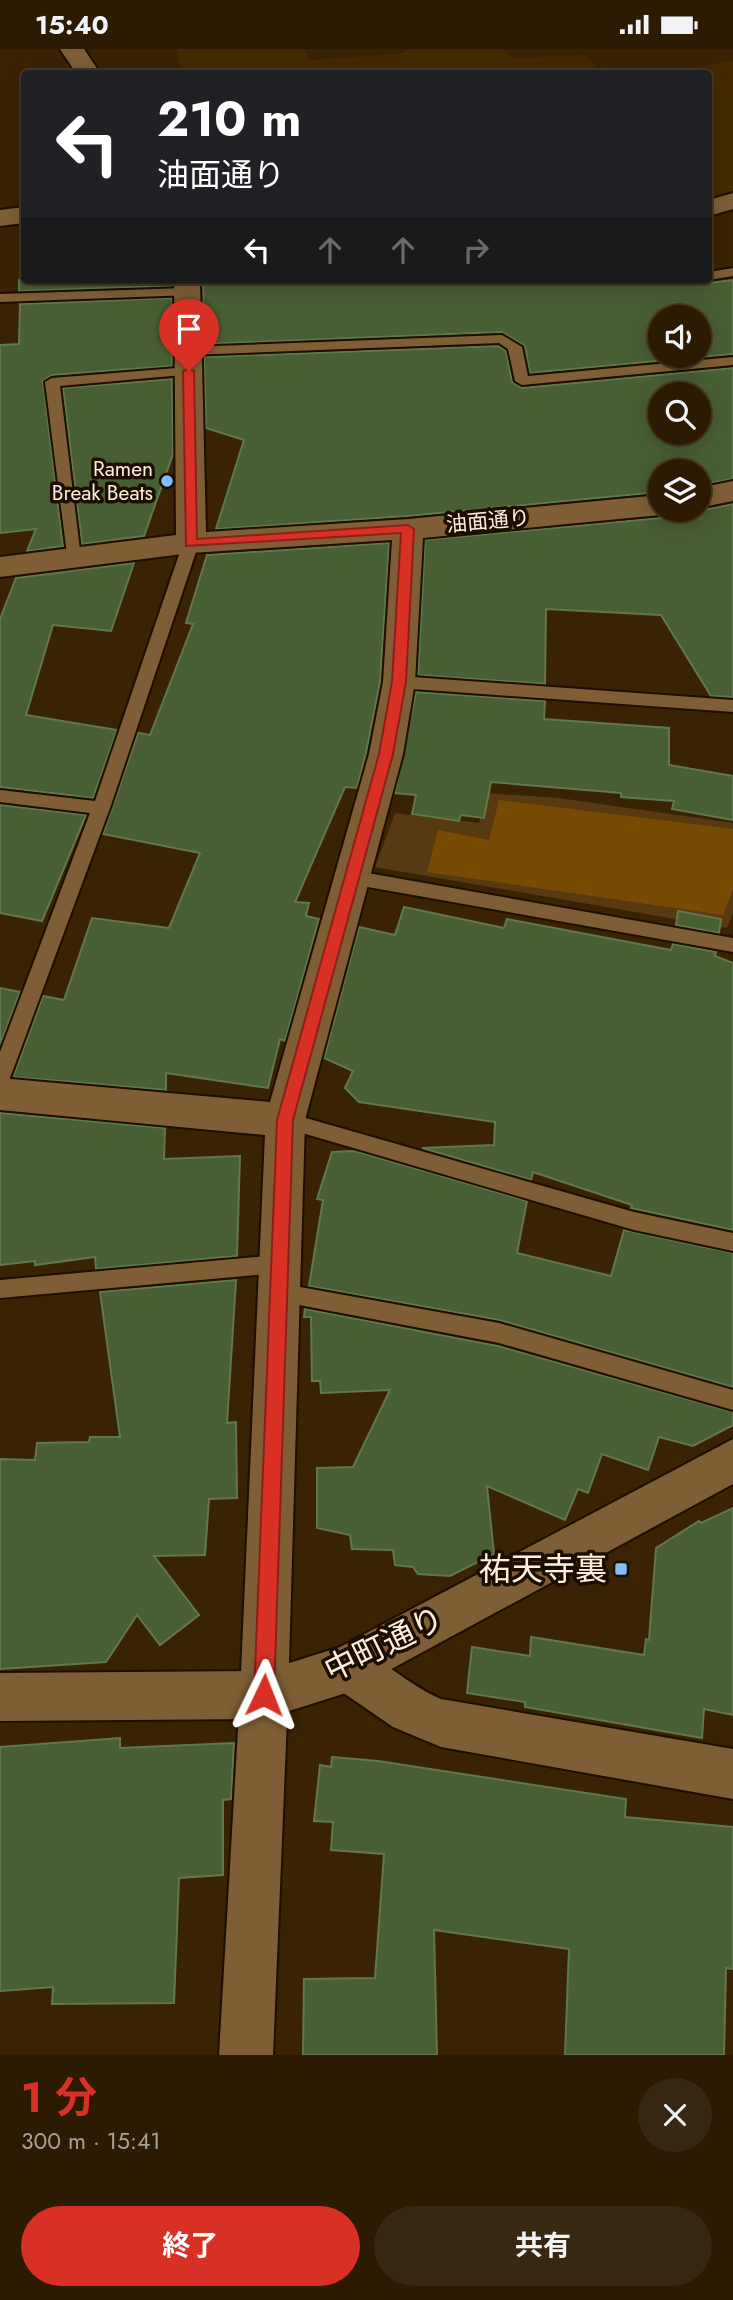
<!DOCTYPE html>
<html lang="ja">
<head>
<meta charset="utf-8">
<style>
  :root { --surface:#2c1a02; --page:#382711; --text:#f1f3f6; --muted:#a6a199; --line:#483824; --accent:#d93025 }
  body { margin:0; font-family:Jost,"Noto Sans JP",sans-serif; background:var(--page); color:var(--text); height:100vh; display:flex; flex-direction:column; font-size:26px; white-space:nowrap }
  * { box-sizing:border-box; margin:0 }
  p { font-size:23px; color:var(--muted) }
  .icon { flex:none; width:38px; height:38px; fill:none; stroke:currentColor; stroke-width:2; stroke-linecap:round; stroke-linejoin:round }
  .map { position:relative; height:2006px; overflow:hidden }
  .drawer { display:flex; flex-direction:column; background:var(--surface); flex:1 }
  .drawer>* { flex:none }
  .guide { position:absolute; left:21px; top:21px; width:691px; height:214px; border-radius:7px; box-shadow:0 4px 18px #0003,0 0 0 2px var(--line); background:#202124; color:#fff; overflow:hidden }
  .controls { position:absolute; left:648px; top:256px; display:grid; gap:14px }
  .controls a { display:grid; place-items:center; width:63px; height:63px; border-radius:50%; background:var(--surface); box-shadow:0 4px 18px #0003,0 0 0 2px var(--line); font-size:35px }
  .pin { position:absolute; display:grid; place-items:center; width:60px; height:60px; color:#fff; margin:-72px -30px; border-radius:50% 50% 50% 0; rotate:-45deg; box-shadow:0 0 7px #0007 }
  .pin .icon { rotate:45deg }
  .me { position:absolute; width:77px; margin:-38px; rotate:2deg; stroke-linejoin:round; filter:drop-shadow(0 0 5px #0008) }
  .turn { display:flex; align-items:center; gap:24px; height:147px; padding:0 21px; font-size:32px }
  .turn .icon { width:91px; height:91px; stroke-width:2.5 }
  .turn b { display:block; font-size:49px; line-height:60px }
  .lanes { display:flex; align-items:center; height:66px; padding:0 21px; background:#0003; justify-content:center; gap:35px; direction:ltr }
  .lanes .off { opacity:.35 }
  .round { display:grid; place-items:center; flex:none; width:74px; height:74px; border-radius:37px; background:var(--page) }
  .headline { display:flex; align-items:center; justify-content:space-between; height:119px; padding:0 21px }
  h1 { font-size:42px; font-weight:700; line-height:52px; color:var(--accent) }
  .button { display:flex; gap:14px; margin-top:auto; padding:14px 21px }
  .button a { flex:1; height:80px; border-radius:42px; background:var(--accent); color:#fff; font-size:28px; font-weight:700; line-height:80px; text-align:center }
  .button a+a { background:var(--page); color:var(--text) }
  .status { display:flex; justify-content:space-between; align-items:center; height:49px; padding:0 35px; background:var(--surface); direction:ltr }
  .status svg { height:19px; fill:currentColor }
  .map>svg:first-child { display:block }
</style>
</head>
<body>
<div class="status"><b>15:40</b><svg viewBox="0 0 49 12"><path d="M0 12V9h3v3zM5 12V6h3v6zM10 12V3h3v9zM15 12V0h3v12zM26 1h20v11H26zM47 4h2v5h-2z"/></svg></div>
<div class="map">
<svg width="733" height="2006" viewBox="0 0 733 2006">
  <rect width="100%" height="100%" fill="#3a2303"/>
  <g fill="#442901">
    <path d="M178 0H305L310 11 399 5 412 0H503L513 9 586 6 600 24H180Z"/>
    <path d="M733 12V144L709 148V24H651Z"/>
  </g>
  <path fill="#573a12" d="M486 744 559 749 733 774V864L727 879 375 818 395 764 479 774Z"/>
  <path fill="#764b03" d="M499 751 733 780V840L723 866 427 823 438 781 489 791Z"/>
  <g fill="#485e33" stroke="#61784c" stroke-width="2" fill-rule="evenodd">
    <path d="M19 231H171V237L19 242Z"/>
    <path d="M203 231H706L709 234 733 231V305L530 324 525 297 502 283 204 295ZM660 268H698V306H660Z"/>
    <path d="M172 249V317L52 326 43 332 63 497 27 502 36 480 0 484V296L19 295 20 255Z"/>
    <path d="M498 297 506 302 512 333 522 339 733 319V430L698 436V422H660V443L408 467 216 480 244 391 206 379 204 308ZM660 345H698V383H660Z"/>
    <path d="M172 330 173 405 144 487 82 495 63 339Z"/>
    <path d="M733 455V648L711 647 661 566 546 560 545 635 418 626 425 491 660 469 674 460 699 462Z"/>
    <path d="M389 494 380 633 366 704 357 739 345 738 295 853 309 854 306 867 319 870 285 992 280 990 268 1039 166 1024V1041L13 1028 43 947 64 951 92 869 169 879 200 804 103 785 138 684 150 686 193 575 186 574 207 506Z"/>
    <path d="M134 514 111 582 53 576 26 666 117 681 93 749 0 738V570L16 529Z"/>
    <path d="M416 643 545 652 544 670 669 679V716L733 727V771L672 760 674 752 621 748V744L491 733 484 769 461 766 459 772 412 765 416 746 395 744Z"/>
    <path d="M0 756 86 766 42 872 0 864Z"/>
    <path d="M404 858 504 879 507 870 671 901 673 895 716 903 715 907 733 914V1181L631 1159 632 1156 533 1123 531 1131 422 1099 494 1096 495 1073 359 1053 345 1039 353 1022 324 1009 359 878 395 886Z"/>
    <path d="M678 862 721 870 719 884 676 876Z"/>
    <path d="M0 939 20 943 0 996Z"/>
    <path d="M0 1064 165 1079 164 1110 240 1107 237 1207 96 1220 95 1208 35 1216V1212L0 1216Z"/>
    <path d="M355 1102 527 1152 517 1204 611 1227 624 1181 733 1204V1338L499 1271 309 1237 323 1151 317 1150 332 1103Z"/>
    <path d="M236 1231 227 1374 236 1373 237 1449 209 1450 205 1506 154 1507 199 1566 160 1596 137 1566 106 1613 0 1620V1410L35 1411 37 1394 89 1393 90 1388H120L100 1243Z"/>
    <path d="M305 1260 498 1297 733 1363V1376L693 1397 659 1388 648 1421 602 1405 588 1444 578 1440 565 1471 487 1437 494 1505 450 1527 418 1525 413 1518 395 1516 393 1501 352 1500 350 1486 317 1479V1419L353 1418 390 1341 321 1344 320 1332H312L311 1268H304Z"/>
    <path d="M733 1459V1666L704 1660 702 1689 525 1658V1653L467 1644 472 1598 530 1607 531 1588 644 1606 646 1590 649 1591 656 1499 699 1472 701 1474Z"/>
    <path d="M120 1689V1699L234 1694 231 1750 223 1751V1826L179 1829 174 1954 52 1955 53 1938 0 1942V1698Z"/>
    <path d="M332 1708 378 1712 626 1750 625 1768 733 1778V1920L726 1919 724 2006H565L569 1900 434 1881 437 2006H303L304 1930 375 1929 384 1805 331 1801 333 1773 314 1772 320 1716 331 1718Z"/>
  </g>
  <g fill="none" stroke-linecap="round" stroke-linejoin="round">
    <defs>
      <g id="lane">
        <path d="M733 219V227L709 231V223Z"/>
        <path d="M187 239 192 240V246L0 253V245Z"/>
        <path d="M502 286 522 298 528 327 733 308V316L522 336 515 332 508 300 499 294 188 306 181 302 188 298Z"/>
        <path d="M189 318 194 319V325L60 337 81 509 73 514 68 513 45 333 52 329Z"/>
        <path d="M191 489 199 494 110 759 10 1029 7 1035 0 1037V1003L90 764 0 753V741L95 752 183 494Z"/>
        <path d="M399 627 733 651V663L399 639 391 633Z"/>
        <path d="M351 821 733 889V903L351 835 342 828Z"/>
        <path d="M285 1063 634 1163 733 1184V1202L634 1181 285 1079 278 1077 275 1071 278 1065Z"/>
        <path d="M279 1206 286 1208 289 1215 286 1222 279 1224 0 1249V1231Z"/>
        <path d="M278 1234 499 1274 733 1341V1361L499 1294 278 1252 271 1250 267 1243 271 1236Z"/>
      </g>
      <g id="street">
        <path d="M60 0H84L100 24H76Z"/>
        <path d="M733 144V160L709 167V151Z"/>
        <path d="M24 158V174L0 177V161Z"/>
        <path d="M174 231H200L206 483 408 470 660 446V460H672L660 466 423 489 415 633 403 705 305 1071 288 1646 273 2006H219L240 1646 265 1086 0 1061V1029L270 1053 369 705 383 633 392 491 191 504 0 528V508L176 486Z"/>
        <path d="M733 432V452L698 459V439Z"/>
        <path d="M349 1595C382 1609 408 1636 441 1650L733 1700V1750L441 1698 393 1678 332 1636 325 1619 332 1602Z"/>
      </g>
      <path id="secondary" d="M733 1390V1435L349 1643 264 1670 0 1672V1624L264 1622 340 1598Z"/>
    </defs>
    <use href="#lane" stroke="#1d0e00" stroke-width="4"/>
    <use href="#street" stroke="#1d0e00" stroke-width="4"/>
    <use href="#secondary" stroke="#1d0e00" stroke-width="4"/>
    <use href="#lane" fill="#7f5e35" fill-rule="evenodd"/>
    <use href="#street" fill="#7f5e35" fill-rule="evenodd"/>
    <use href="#secondary" fill="#7f5e35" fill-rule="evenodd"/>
  </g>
  <path fill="#d93025" stroke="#8d1f18" stroke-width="2" d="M189 319 194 322 197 490 408 476 414 480 406 633 393 705 293 1071 274 1646 271 1653 264 1656 257 1653 254 1646 277 1071 379 705 392 633 401 484 186 497 183 322Z"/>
  <g fill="#82bcfa" stroke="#1b0e01" stroke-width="2.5">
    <circle cx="167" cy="432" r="7"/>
    <rect x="614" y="1513" width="14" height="14" rx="3.5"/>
  </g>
  <g text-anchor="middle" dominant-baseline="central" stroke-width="7" stroke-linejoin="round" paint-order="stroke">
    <g font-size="21" fill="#feefdd" stroke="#1b0e01" text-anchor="end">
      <text x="153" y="420">Ramen<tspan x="153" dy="24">Break Beats</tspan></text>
    </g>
    <g font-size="21" fill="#feefdd" stroke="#1b0e01">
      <text transform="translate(488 472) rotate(-5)">油面通り</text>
    </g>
    <g font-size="32" fill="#feefdd" stroke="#1b0e01" text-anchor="end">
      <text x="607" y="1520">祐天寺裏</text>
    </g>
    <g font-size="32" fill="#feefdd" stroke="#1b0e01">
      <text transform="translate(384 1595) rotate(-26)">中町通り</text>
    </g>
  </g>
</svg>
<div class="controls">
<a><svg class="icon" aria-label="sound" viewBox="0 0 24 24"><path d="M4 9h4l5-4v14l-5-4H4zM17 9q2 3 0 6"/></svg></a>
<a><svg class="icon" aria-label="search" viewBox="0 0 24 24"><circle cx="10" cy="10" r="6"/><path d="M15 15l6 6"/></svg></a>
<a><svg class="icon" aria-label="layers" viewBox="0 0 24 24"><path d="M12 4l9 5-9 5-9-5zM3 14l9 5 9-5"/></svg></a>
</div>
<div class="pin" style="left:189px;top:322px;background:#d93025"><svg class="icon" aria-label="arrive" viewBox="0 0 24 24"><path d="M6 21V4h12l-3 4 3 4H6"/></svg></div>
<svg class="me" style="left:264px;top:1646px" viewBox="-20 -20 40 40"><path d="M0-17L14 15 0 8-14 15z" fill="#d93025" stroke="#fff" stroke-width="4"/></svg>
<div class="guide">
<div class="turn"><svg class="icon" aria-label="left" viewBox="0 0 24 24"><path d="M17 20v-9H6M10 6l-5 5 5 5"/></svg><div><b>210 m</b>油面通り</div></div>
<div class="lanes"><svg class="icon" aria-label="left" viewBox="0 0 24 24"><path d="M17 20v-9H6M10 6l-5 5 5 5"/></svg><svg class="icon off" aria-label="ahead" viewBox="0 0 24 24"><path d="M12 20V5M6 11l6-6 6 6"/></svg><svg class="icon off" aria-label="ahead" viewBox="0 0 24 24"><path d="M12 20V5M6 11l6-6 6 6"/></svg><svg class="icon off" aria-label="right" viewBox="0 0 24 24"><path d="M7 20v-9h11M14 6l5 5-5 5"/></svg></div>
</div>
</div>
<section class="drawer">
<div class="headline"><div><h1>1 分</h1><p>300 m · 15:41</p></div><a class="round"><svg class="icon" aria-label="close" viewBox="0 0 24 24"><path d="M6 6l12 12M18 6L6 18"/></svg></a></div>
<div class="button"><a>終了</a><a>共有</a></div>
</section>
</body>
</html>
